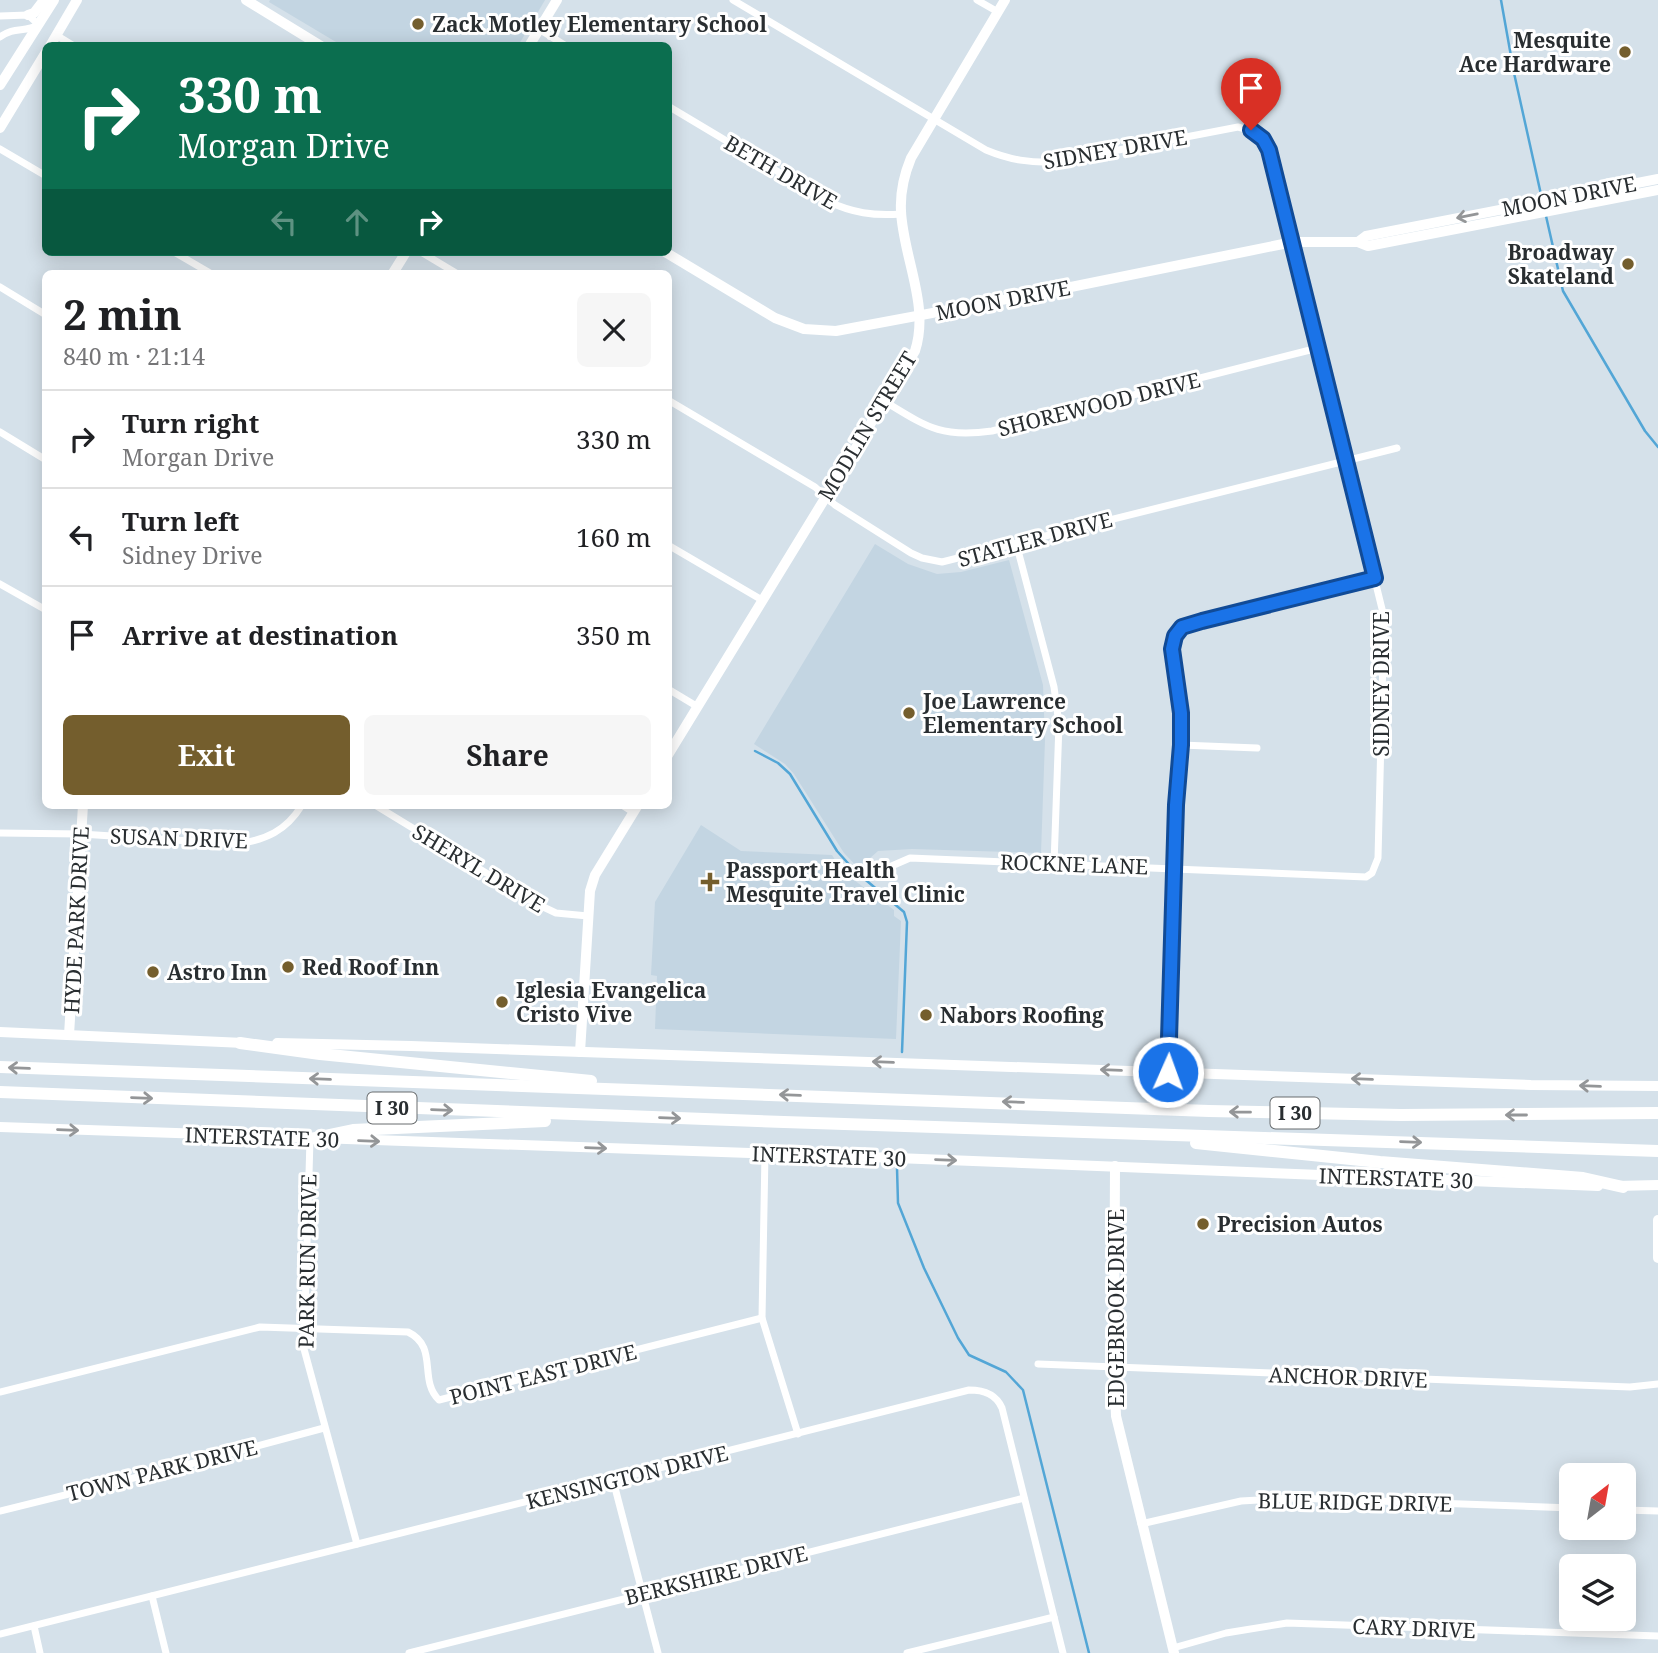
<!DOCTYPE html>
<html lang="en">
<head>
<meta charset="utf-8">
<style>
  :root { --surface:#fff; --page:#f6f6f6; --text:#202124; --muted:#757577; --line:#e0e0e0; --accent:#745e2d }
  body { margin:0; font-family:"Noto Serif",serif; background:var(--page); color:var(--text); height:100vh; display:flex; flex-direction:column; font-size:26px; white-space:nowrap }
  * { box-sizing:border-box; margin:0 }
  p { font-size:23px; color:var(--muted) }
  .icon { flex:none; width:38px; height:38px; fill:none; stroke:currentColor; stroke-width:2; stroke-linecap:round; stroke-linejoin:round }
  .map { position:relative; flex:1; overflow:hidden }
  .panel { position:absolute; left:42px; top:270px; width:630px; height:539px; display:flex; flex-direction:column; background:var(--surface); border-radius:10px; box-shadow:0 4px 18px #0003 }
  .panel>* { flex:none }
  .banner { position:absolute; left:42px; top:42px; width:630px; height:214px; border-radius:10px; box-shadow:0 4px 18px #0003; background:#0b6e4f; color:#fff; overflow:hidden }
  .needle { width:46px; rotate:31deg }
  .controls { position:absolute; left:1559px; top:1463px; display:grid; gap:14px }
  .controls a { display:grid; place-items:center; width:77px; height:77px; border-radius:10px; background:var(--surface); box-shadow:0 4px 18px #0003; font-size:35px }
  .pin { position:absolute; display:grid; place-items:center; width:60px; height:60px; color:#fff; margin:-72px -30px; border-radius:50% 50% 50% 0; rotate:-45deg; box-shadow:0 0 7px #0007 }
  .pin .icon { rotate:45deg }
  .me { position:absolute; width:77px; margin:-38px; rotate:2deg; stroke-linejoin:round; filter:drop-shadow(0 0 5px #0008) }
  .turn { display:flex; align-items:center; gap:24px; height:147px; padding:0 21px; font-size:32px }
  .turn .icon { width:91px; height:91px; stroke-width:2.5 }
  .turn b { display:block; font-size:49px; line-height:60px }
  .lanes { display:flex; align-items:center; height:66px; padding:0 21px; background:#0003; justify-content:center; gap:35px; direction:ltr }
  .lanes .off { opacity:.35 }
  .round { display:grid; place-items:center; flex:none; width:74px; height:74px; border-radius:10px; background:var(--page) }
  .head { display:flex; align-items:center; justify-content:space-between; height:119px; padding:0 21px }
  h1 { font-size:42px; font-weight:700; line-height:52px }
  .primary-button { display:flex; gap:14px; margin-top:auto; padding:14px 21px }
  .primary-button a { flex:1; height:80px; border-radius:10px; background:var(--accent); color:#fff; font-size:28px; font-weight:700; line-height:80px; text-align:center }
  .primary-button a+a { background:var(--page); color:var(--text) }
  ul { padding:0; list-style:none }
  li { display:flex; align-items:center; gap:21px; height:98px; padding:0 21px; border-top:2px solid var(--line) }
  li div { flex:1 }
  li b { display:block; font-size:26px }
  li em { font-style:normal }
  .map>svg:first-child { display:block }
</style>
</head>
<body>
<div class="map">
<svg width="1658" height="1653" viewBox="0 0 1658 1653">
  <rect width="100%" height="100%" fill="#d5e1ea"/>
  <g fill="#c3d5e2">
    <path d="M270 0H545L518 46 341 45 269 2Z"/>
    <path d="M875 544 908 564 937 574 961 572 1009 560 1043 685 1045 740 1041 853 912 849 878 851 869 859 867 870 864 874 844 853 794 774 785 764 754 744Z"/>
    <path d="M701 825 741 851 832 855 842 871 894 910V916L901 921 896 1039 655 1029 657 976 651 975 655 902Z"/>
  </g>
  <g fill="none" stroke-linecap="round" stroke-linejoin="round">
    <g stroke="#53a6d6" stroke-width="2.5">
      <path d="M1501 0 1514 73 1542 199"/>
      <path d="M1546 216 1563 291 1645 431 1658 447"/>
      <path d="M755 751 778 763 790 774 837 851 855 871 904 912 907 922 902 1052"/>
      <path d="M897 1168 898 1203 924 1268 958 1338 969 1355 1006 1372 1023 1390 1089 1653"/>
    </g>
    <g stroke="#fff" stroke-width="7">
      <path d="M733 0 986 150C1010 160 1030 163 1056 162L1238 127C1254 131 1262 136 1269 150L1384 617 1378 858 1372 873 1366 877 910 858 887 868"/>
      <path d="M977 0 998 12"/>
      <path d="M0 16 28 15 39 25C23 33 15 26 0 37"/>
      <path d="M539 29 566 46"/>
      <path d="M56 35 74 46"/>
      <path d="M668 106 827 201C853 213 873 216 901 214"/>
      <path d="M0 149 46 176"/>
      <path d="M174 252 210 273"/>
      <path d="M421 252 456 273"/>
      <path d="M0 287 46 315"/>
      <path d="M668 400 815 487 835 505 911 553 922 558 942 562 1397 448"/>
      <path d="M884 401C927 427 940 438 992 431L1318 348"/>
      <path d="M0 432 46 460"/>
      <path d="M1016 543 1054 687 1059 724 1054 864"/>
      <path d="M668 545 762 600"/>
      <path d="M0 584 46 610"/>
      <path d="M668 689 698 707"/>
      <path d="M1181 745 1257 748"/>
      <path d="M375 805 537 904 556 913 588 916"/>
      <path d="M622 805 633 812"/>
      <path d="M0 833 81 834 236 844C266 840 286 831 302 805"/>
      <path d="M1168 1072 1176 805 1181 745V714L1173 650 1175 636 1182 627 1201 621 1375 578"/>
      <path d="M310 1139 304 1349 357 1544"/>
      <path d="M765 1153 762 1318 798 1434"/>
      <path d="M1038 1364 1630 1387 1658 1384"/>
      <path d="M0 1392 260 1327 408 1332C439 1347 418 1380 439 1400L762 1318"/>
      <path d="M613 1480 658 1653"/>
      <path d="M1624 1510 1658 1511"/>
      <path d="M0 1511 202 1461 324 1428"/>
      <path d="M1141 1524 1241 1501 1293 1498 1572 1508"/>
      <path d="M152 1596 166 1653"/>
      <path d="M34 1626 40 1653"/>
      <path d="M0 1634 969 1390C984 1390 996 1394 1002 1408L1063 1653"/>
      <path d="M1173 1648 1226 1633 1287 1623 1658 1636"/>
      <path d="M409 1653 1024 1498"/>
      <path d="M907 1653 1054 1617"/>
    </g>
    <g stroke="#fff" stroke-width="10">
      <path d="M246 0 321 46"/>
      <path d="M28 15 34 13 44 0"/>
      <path d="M50 46 77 0"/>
      <path d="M529 46 557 0"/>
      <path d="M0 85 54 0"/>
      <path d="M0 128 46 52"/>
      <path d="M1358 242 1366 236 1658 179"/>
      <path d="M665 252 775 318 804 329 836 331 1061 289 1293 242H1358L1368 246 1658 190"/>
      <path d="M393 273 406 252"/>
      <path d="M668 755 915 351C930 305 903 257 901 211 900 192 904 175 911 158L1005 0"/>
      <path d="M0 1032 244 1043"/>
      <path d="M69 1035 83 805"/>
      <path d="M277 1043 411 1046 1531 1085 1658 1086"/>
      <path d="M580 1052 590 891 595 875 638 805"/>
      <path d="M0 1127 896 1158 1598 1186"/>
      <path d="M1115 1166 1114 1367 1116 1416 1174 1653"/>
      <path d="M1616 1186 1658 1185"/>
      <path d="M1658 1220V1258"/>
    </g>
    <g stroke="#fff" stroke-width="12">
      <path d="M240 1043 320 1054 591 1081"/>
      <path d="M0 1067 1209 1111 1401 1115 1658 1113"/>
      <path d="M0 1092 784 1122 1658 1151"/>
      <path d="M310 1139 353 1130 545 1121"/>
      <path d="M1196 1143 1380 1162 1583 1178 1623 1187"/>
    </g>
  </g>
  <defs><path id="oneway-shaft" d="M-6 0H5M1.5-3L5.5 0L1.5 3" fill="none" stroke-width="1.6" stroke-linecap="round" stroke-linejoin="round" transform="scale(1.75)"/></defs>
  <g stroke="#949698">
    <use href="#oneway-shaft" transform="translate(1467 216) rotate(169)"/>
    <use href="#oneway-shaft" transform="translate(883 1062) rotate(-178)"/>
    <use href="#oneway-shaft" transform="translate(19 1068) rotate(-178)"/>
    <use href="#oneway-shaft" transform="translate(1111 1070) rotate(-178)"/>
    <use href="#oneway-shaft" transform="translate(320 1079) rotate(-178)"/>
    <use href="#oneway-shaft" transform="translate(1362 1079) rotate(-178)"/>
    <use href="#oneway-shaft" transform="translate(1590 1086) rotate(-178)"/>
    <use href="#oneway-shaft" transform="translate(790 1095) rotate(-178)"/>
    <use href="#oneway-shaft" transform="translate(142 1098) rotate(2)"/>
    <use href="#oneway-shaft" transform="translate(1013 1102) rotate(-178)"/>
    <use href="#oneway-shaft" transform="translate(442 1110) rotate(2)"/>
    <use href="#oneway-shaft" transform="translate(1240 1112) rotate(-179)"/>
    <use href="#oneway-shaft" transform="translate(1516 1115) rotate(-180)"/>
    <use href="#oneway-shaft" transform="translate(670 1118) rotate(2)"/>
    <use href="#oneway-shaft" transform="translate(68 1130) rotate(2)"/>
    <use href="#oneway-shaft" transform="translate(369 1141) rotate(2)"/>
    <use href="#oneway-shaft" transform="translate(1411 1142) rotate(2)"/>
    <use href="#oneway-shaft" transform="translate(596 1148) rotate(2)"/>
    <use href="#oneway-shaft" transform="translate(946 1160) rotate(2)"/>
  </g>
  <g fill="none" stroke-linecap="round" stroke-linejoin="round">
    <defs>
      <path id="route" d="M1168 1072 1176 805 1181 745V713L1172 649 1175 636 1182 627 1202 621 1375 578 1269 150 1263 139 1251 130"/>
    </defs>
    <use href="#route" stroke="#114b97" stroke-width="18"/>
    <use href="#route" stroke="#1a73e8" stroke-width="12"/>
  </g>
  <g fill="#745e2d" stroke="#fff" stroke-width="2.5">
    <circle cx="418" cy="24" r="7"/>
    <circle cx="1625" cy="52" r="7"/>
    <circle cx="1628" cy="264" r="7"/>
    <circle cx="909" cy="713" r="7"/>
    <path d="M706.5 871.5h7v7h7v7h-7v7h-7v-7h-7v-7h7z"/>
    <circle cx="288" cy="967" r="7"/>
    <circle cx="153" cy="972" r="7"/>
    <circle cx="502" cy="1002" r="7"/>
    <circle cx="926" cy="1015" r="7"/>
    <circle cx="1203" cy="1224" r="7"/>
  </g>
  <g text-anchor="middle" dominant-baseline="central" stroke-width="6" stroke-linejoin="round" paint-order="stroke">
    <g fill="#fff" stroke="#696d6f" stroke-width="2">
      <rect x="367.5" y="1092.5" width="49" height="31" rx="5"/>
      <rect x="1270.5" y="1097.5" width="49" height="31" rx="5"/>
    </g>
    <g font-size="19" font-weight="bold" fill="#292e31">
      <text x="392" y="1108">I 30</text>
      <text x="1295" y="1113">I 30</text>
    </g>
    <g font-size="21" font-weight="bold" fill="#292e31" stroke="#fff" text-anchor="start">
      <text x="432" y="24">Zack Motley Elementary School</text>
      <text x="1611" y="40" text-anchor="end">Mesquite<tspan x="1611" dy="24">Ace Hardware</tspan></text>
      <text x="1614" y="252" text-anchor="end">Broadway<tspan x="1614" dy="24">Skateland</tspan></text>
      <text x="923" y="701">Joe Lawrence<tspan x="923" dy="24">Elementary School</tspan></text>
      <text x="726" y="870">Passport Health<tspan x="726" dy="24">Mesquite Travel Clinic</tspan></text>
      <text x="302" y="967">Red Roof Inn</text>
      <text x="167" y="972">Astro Inn</text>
      <text x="516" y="990">Iglesia Evangelica<tspan x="516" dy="24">Cristo Vive</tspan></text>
      <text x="940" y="1015">Nabors Roofing</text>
      <text x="1217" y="1224">Precision Autos</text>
    </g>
    <g font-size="21" fill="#292e31" stroke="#fff">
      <text transform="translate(1115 149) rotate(-10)">SIDNEY DRIVE</text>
      <text transform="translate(781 172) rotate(30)">BETH DRIVE</text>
      <text transform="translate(1569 196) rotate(-11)">MOON DRIVE</text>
      <text transform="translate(1003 300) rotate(-11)">MOON DRIVE</text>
      <text transform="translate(1099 404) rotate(-14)">SHOREWOOD DRIVE</text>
      <text transform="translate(867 426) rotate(-59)">MODLIN STREET</text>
      <text transform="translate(1035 539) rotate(-15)">STATLER DRIVE</text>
      <text transform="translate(1381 684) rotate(-90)">SIDNEY DRIVE</text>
      <text transform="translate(179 838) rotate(2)">SUSAN DRIVE</text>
      <text transform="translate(1074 864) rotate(2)">ROCKNE LANE</text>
      <text transform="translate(479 868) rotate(31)">SHERYL DRIVE</text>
      <text transform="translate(76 920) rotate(-87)">HYDE PARK DRIVE</text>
      <text transform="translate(262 1137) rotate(2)">INTERSTATE 30</text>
      <text transform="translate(829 1156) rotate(2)">INTERSTATE 30</text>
      <text transform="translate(1396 1178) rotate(2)">INTERSTATE 30</text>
      <text transform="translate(307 1261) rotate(-89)">PARK RUN DRIVE</text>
      <text transform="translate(1116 1308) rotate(-90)">EDGEBROOK DRIVE</text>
      <text transform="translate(543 1374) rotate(-14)">POINT EAST DRIVE</text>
      <text transform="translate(1348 1377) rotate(2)">ANCHOR DRIVE</text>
      <text transform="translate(162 1470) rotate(-14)">TOWN PARK DRIVE</text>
      <text transform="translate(627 1477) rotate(-14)">KENSINGTON DRIVE</text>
      <text transform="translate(1355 1502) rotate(1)">BLUE RIDGE DRIVE</text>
      <text transform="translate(716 1575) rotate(-14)">BERKSHIRE DRIVE</text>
      <text transform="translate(1414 1628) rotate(2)">CARY DRIVE</text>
    </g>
  </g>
</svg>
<div class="controls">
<a><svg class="needle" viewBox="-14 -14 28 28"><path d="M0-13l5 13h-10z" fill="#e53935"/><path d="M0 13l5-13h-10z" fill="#757577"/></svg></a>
<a><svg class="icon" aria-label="layers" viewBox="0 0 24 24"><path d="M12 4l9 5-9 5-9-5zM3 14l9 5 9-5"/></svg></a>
</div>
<div class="pin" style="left:1251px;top:130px;background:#d93025"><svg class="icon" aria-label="arrive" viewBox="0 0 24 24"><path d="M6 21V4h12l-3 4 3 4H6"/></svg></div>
<svg class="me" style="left:1168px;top:1072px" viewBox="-20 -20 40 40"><circle r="17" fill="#1a73e8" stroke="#fff" stroke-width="3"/><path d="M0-11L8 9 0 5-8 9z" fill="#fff"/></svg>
<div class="banner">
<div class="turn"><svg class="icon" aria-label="right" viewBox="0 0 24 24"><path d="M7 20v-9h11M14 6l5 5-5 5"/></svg><div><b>330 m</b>Morgan Drive</div></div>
<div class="lanes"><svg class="icon off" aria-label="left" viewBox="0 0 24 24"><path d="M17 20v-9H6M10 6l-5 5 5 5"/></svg><svg class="icon off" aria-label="ahead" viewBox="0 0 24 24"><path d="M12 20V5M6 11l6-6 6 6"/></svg><svg class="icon" aria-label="right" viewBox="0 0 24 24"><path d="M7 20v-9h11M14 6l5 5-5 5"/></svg></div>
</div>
<section class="panel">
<div class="head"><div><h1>2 min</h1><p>840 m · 21:14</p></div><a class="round"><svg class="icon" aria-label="close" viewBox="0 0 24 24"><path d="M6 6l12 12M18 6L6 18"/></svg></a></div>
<ul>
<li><svg class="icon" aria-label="right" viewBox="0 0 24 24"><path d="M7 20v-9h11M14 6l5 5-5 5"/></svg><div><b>Turn right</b><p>Morgan Drive</p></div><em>330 m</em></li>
<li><svg class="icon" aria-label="left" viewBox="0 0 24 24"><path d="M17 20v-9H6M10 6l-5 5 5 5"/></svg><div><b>Turn left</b><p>Sidney Drive</p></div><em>160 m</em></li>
<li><svg class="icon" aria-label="arrive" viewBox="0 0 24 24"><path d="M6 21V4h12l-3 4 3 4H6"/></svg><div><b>Arrive at destination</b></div><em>350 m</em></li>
</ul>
<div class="primary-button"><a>Exit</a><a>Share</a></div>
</section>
</div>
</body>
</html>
